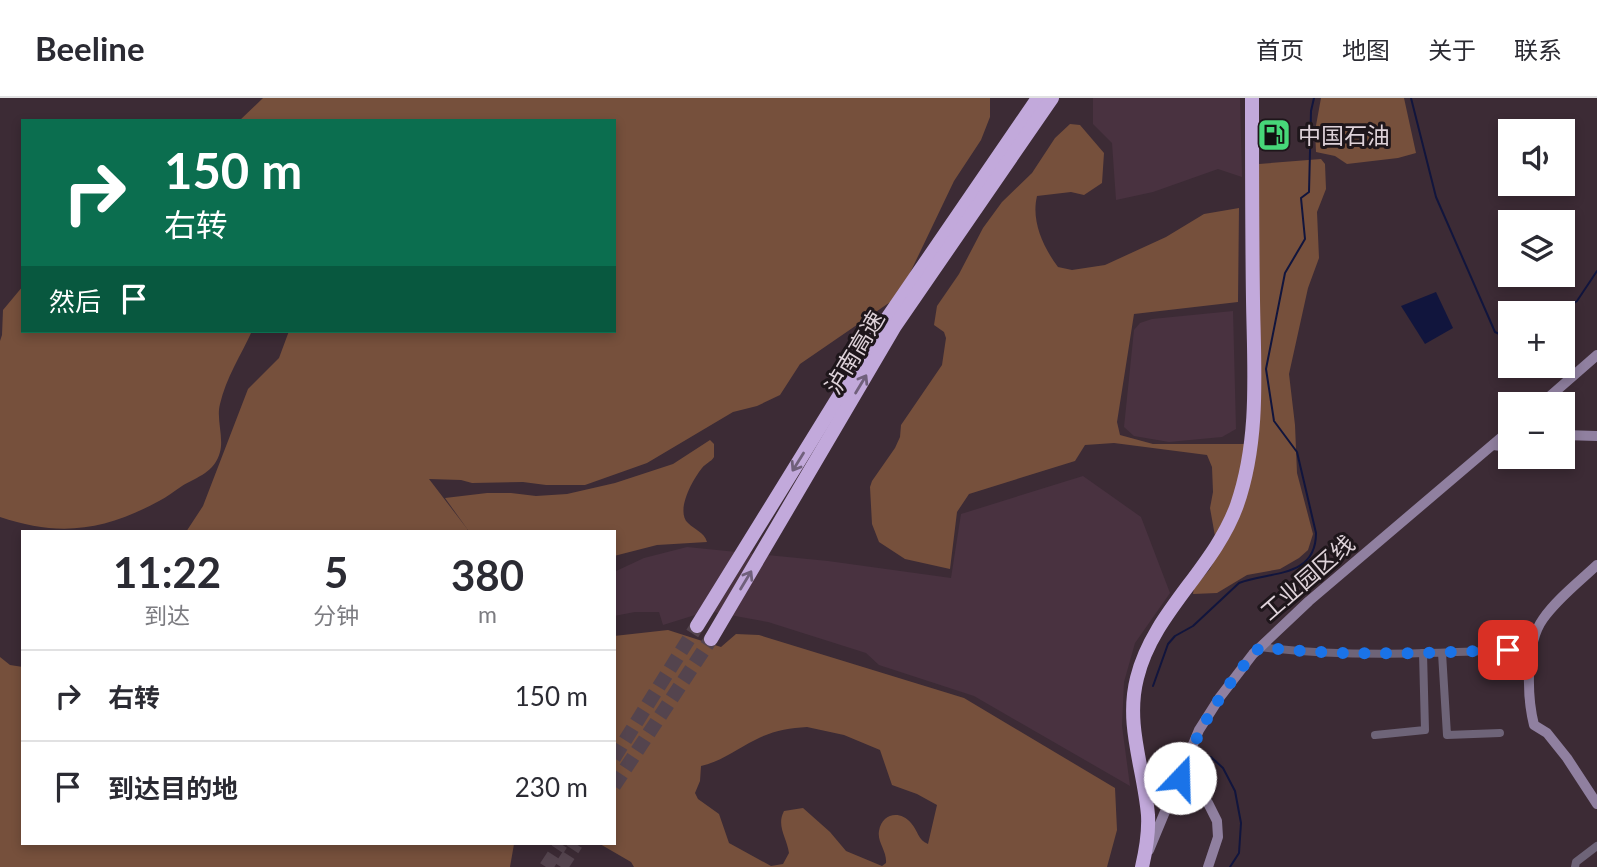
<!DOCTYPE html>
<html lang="zh">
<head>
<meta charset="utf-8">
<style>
  :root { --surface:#fff; --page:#f2f2f3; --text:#2b2b33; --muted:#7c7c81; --line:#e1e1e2 }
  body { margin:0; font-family:Lato,"Noto Sans SC",sans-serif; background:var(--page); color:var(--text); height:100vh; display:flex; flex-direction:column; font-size:26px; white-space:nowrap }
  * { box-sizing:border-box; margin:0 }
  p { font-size:23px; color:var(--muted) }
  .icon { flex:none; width:38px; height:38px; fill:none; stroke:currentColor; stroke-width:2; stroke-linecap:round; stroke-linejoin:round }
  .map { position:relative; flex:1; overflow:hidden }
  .sheet { position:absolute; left:21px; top:432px; width:595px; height:315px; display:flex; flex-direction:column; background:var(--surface); border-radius:0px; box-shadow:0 4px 10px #0003 }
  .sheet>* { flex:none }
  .hud { position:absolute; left:21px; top:21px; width:595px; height:214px; border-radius:0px; box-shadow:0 4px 10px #0003; background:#0b6e4f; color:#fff; overflow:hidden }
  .tools { position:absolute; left:1498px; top:21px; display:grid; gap:14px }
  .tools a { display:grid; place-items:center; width:77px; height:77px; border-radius:0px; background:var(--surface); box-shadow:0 4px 10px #0003; font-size:35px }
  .pin { position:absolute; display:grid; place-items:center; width:60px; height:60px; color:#fff; margin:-30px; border-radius:14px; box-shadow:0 4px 10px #0006 }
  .me { position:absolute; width:77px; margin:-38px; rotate:21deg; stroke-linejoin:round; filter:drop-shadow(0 0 5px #0008) }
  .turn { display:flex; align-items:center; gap:24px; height:147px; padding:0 28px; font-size:32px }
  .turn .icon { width:91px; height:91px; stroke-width:2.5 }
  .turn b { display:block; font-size:49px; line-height:60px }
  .then { display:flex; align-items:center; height:66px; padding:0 28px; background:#0003; gap:14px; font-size:26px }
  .eta { display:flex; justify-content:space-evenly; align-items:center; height:119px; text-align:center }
  .eta b { font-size:42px; font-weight:700; line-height:49px }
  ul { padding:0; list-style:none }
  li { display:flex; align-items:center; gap:21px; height:91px; padding:0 28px; border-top:2px solid var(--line) }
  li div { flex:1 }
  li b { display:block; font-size:26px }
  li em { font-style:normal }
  header { display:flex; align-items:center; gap:42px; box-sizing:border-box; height:98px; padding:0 35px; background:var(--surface); border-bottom:2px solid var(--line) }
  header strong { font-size:33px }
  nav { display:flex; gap:38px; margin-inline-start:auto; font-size:24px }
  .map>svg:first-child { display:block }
</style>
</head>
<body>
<header>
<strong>Beeline</strong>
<nav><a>首页</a><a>地图</a><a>关于</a><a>联系</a></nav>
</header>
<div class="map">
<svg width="1597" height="769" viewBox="0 0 1597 769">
  <rect width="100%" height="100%" fill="#3c2b35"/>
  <g fill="#493240">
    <path d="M1093 0H1240L1242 79 1218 71 1153 94 1116 102 1112 45 1093 26Z"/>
    <path d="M1233 213 1236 331 1222 339 1169 344 1134 338 1124 329 1134 232 1140 225 1152 221Z"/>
    <path d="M1083 378 1141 419 1170 495 1135 545 1124 584 1122 628 1130 688 974 598 879 567 866 555 768 524 708 513 663 527 659 514H635L614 518V474L644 460 687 449 828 463 951 480 961 416Z"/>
  </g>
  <g fill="#76503c" fill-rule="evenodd">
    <path d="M263 0H990V19L981 42 954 83 899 198 800 266 780 297 757 308 733 314 647 365 585 387H546L523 384 472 385 461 382 429 381 468 432 445 400 487 395H511L536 398 567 396 615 385 673 366 710 342 714 346V359C711 364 706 365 702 370 693 381 675 413 688 425 695 432 704 434 707 444L657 447 614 458V434H186L203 408 248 291 279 260 289 233H614V23H239Z"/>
    <path d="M1321 0H1404L1416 55 1398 60 1347 66 1335 58 1316 54 1315 33Z"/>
    <path d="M1070 26 1080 27 1104 55 1102 85 1084 97 1071 94 1037 98C1031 123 1043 149 1058 169L1072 172 1105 167 1166 139 1204 116 1239 110 1238 204 1134 216 1117 324 1120 337 1153 346H1253L1259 107 1256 87 1259 66 1321 61 1325 66 1326 91 1317 114 1319 160 1308 190 1289 276 1295 327 1297 375 1313 436 1308 452 1299 460 1280 471 1247 477 1217 495 1193 496 1194 490 1210 471 1218 455 1210 410 1213 394 1212 369 1207 357 1114 345 1085 347 1075 363 969 396 957 414 950 471 905 461 879 444 872 426 870 389 872 383 895 350 900 339 901 327 942 267 946 240 944 234 934 227 937 208 959 176 983 130 1002 104 1032 75 1055 40Z"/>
    <path d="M23 188V233H252C241 257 226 280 220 306 216 321 224 339 220 354 215 374 197 379 182 388 174 393 167 399 159 403 104 433 59 439 0 419V243L2 237 3 212Z"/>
    <path d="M668 532 721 549 736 536 759 537 964 600 1115 690 1117 732 1107 769H634L631 764 600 746H614V538ZM807 629 844 637 880 652 892 687 917 696 937 707 928 746C918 742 918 733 911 725 900 712 882 715 879 733 877 744 887 753 886 765L882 768 846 753 830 734 803 710 784 713C776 728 787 740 789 755L783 766 771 768 729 745 719 716 698 701 695 695 700 683 701 668C722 663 735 652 755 642 772 633 788 630 807 629Z"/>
    <path d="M0 559 10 567 23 569V746H514L510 769H0Z"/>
  </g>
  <path fill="#11153d" d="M1436 194 1453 230 1425 246 1401 208Z"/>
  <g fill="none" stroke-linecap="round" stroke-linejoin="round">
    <g stroke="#11153d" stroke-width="2">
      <path d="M1411 0 1436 99 1495 234 1510 241"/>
      <path d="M1559 215 1577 203 1597 173"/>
      <path d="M1153 588 1168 546 1175 538 1193 528 1239 485C1269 473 1316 481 1316 435L1297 354 1274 323 1266 271 1285 175 1305 141 1301 100 1309 94 1311 13 1314 0"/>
      <path d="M1211 659 1223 670 1235 693 1241 725 1239 755 1230 769"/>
    </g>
    <g stroke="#54444e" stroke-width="14" stroke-dasharray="14 7" stroke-linecap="butt">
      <path d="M614 660 697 528"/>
      <path d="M614 688 711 541"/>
      <path d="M546 769 561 746"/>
      <path d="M561 769 576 746"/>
    </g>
    <g stroke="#6e6478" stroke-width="8">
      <path d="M1260 549C1350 560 1440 555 1531 551"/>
      <path d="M1442 555 1447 637 1500 635"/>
      <path d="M1375 637 1425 632 1423 555"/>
      <path d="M1575 769 1576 764 1597 748"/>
    </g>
    <g stroke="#9080a0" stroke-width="10">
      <path d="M1541 306 1597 257"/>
      <path d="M1563 337 1597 338"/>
      <path d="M1493 347 1510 349"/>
      <path d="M1597 467C1579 484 1557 501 1543 521 1525 546 1527 599 1534 627L1547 635 1567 660 1597 706"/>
      <path d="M1140 673 1180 680 1208 705 1217 723 1218 739 1208 769"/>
      <path d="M1149 752 1199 632 1220 599 1253 556 1309 503 1510 332"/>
    </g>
    <g stroke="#c2a9db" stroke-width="14">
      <path d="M697 528 886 222 1038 0"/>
      <path d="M711 541 895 228 1052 0"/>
      <path d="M1142 769C1146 752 1149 735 1148 717 1144 670 1125 627 1137 580 1153 514 1214 471 1237 407 1260 341 1254 270 1253 202 1252 134 1252 67 1252 0"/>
    </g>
  </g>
  <defs><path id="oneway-shaft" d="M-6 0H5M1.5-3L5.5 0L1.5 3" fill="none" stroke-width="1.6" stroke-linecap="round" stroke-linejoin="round" transform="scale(1.75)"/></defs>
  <g stroke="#70607b">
    <use href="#oneway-shaft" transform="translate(861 286) rotate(-59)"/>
    <use href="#oneway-shaft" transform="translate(798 364) rotate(122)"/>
    <use href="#oneway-shaft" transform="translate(746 482) rotate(-59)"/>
  </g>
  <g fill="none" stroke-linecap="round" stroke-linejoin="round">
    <path stroke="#1a73e8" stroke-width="12" stroke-dasharray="0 21.6" d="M1180 680C1198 630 1224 588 1260 549 1343 559 1425 555 1508 552"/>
  </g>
  <defs>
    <symbol id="fuel-square" viewBox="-11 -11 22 22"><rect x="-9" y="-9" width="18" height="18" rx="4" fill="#47d779" stroke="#1e161b"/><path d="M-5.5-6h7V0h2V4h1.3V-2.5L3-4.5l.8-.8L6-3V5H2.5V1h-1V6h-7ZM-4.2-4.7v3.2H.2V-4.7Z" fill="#111"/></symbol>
  </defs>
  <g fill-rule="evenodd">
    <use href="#fuel-square" x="1255" y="18" width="38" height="38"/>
  </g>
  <g text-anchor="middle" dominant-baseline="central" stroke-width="6" stroke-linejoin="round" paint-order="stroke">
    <g font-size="23" fill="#ded2d9" stroke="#1e161b" text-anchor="start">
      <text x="1298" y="37">中国石油</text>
    </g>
    <g font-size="23" fill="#ded2d9" stroke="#1e161b">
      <text transform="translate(854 254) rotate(-59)">泸南高速</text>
      <text transform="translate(1307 479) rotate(-41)">工业园区线</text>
    </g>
  </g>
</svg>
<div class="tools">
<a><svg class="icon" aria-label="sound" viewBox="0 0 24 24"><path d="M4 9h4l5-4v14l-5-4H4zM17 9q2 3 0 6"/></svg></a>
<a><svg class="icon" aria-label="layers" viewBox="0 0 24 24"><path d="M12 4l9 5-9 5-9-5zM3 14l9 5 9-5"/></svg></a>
<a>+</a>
<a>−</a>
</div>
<div class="pin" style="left:1508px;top:552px;background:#d93025"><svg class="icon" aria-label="arrive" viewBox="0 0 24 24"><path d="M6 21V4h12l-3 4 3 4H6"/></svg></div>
<svg class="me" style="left:1180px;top:680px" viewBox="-20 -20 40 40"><circle r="19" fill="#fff"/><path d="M0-13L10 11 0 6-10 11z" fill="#1a73e8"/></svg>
<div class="hud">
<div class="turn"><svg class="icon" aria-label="right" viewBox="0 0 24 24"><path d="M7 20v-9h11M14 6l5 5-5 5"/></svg><div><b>150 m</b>右转</div></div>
<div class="then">然后<svg class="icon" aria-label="arrive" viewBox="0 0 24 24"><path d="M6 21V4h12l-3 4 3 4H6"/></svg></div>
</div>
<section class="sheet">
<div class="eta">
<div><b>11:22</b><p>到达</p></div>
<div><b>5</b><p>分钟</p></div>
<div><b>380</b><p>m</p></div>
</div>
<ul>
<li><svg class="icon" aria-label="right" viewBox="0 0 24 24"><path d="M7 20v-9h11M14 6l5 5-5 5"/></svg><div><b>右转</b></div><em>150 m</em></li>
<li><svg class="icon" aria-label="arrive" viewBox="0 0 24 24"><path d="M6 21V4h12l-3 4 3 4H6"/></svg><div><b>到达目的地</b></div><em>230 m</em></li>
</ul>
</section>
</div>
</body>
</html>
